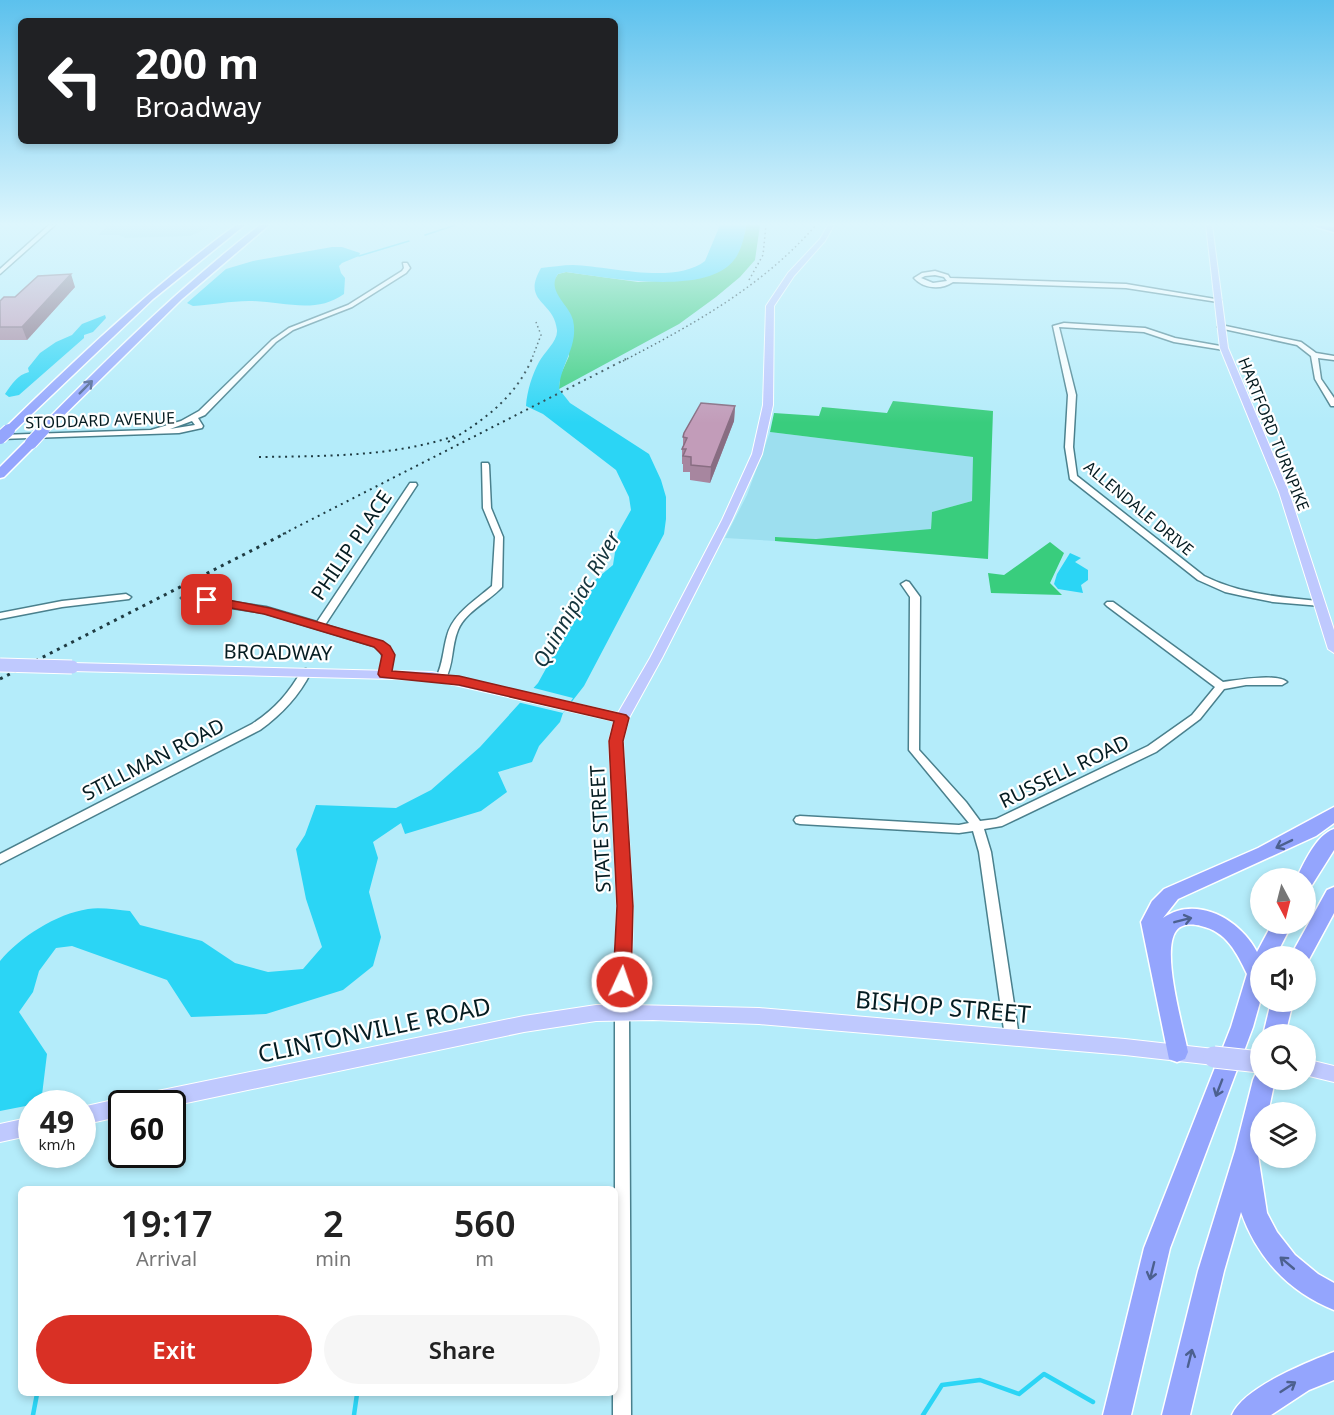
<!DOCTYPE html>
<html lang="en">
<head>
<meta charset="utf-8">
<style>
  :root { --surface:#fff; --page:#f6f6f6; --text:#222; --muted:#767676; --accent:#d93025 }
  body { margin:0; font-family:"Noto Sans",sans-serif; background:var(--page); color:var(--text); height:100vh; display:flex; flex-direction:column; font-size:22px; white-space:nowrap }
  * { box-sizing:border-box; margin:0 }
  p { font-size:20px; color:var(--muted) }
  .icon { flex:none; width:33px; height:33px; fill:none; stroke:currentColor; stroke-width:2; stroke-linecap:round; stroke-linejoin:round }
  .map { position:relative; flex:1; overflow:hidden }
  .details { position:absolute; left:18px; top:1186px; width:600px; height:210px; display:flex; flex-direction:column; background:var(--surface); border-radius:9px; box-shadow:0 3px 9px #0003 }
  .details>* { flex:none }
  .hud { position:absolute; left:18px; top:18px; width:600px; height:126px; border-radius:9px; box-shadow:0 3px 9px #0003; background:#202124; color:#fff; overflow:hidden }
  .needle { width:39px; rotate:173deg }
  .tools { position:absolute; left:1250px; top:868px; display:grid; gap:12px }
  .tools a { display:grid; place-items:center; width:66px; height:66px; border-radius:50%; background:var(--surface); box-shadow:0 3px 9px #0003; font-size:30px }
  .speed { position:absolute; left:18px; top:1090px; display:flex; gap:12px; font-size:30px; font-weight:700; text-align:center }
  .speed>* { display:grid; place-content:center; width:78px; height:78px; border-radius:50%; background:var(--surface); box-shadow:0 3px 9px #0003; line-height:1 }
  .speed small { font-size:15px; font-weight:400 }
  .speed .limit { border:3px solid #111; border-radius:9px; background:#fff; color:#111 }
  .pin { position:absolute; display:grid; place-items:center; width:51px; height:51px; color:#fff; margin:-26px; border-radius:12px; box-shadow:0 3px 9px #0006 }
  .me { position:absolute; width:66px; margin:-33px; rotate:3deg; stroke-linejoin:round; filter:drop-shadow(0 0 4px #0008) }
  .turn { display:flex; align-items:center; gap:21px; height:126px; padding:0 18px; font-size:27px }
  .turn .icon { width:78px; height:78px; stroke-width:2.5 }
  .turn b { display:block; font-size:42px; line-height:51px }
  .eta { display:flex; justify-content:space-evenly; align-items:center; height:102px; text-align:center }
  .eta b { font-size:36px; font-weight:600; line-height:42px }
  .primary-button { display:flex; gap:12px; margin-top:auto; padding:12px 18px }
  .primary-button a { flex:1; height:69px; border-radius:36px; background:var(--accent); color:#fff; font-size:24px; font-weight:600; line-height:69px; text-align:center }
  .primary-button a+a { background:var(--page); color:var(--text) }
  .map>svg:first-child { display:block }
</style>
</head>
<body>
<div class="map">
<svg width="1334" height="1415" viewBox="0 0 1334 1415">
  <rect width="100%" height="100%" fill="#b4ecfa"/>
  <g fill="#9ddfef">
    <path d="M108 225H215L190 236 125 238 119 235H99Z"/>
    <path d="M770 432 974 457 972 501 932 512 931 529 917 532 816 539 776 537 775 541 725 538 747 495Z"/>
  </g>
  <g fill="#39cd7d">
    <path d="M746 225H760L755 260 740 277 716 297 679 324 559 389 560 376 569 356 554 287V280L558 274 566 272 638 282 696 279 745 233Z"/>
    <path d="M893 401 993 411 988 559 775 541V537L816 539 931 529 932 512 972 501 973 457 770 432 774 413 819 416 822 407 887 413Z"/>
    <path d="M1050 542 1064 553 1050 583 1062 595 991 593 988 573 1004 575Z"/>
  </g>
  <g fill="#2bd5f5">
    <path d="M720 225H746C745 235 741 252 734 260 706 297 605 277 566 272L558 274C546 291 569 304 573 320 579 346 560 365 559 389L570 403 649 454 661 480 666 497V519L664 534 584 686 563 713 560 722 539 746 532 762 498 772 507 792 481 811 405 834 401 823 373 842 378 858 369 892 381 937 373 966 343 990 266 1014 191 1017 167 980 72 946 56 948 39 971 33 992 19 1012 47 1054 41 1103 0 1111V961C20 937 56 914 88 909 101 907 117 910 130 911L140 925 202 941 235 963 268 972 303 969 322 947 306 899 296 849 305 835 316 805 396 808 431 790 480 747 538 683 595 580 613 565 618 533 631 510 629 497 616 470 543 414 526 406C527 391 532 375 539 362 544 352 558 341 557 330 554 300 521 303 541 268 552 267 562 265 573 265 609 266 674 285 705 261Z"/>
    <path d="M332 247H342L360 253 359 256 342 263 339 266 341 273 345 278 344 294C315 315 282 301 249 301 230 301 211 305 193 306L187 303 226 269 253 261Z"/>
    <path d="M105 315 106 318 93 332 84 335V338L19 395 9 397 5 394C12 384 17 375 29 372L28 368 40 353 56 342 72 335 82 324Z"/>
    <path d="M1070 553 1081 558 1075 562 1088 570V580L1081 585 1083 593 1058 589 1054 584 1057 574Z"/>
  </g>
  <path fill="#b4ecfa" d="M530 687 573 698 563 713 517 702Z"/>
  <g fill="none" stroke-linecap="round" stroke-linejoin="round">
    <g stroke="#2bd5f5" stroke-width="1.5">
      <path d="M425 235 456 225"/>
      <path d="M359 256 409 241"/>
    </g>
    <g stroke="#2bd5f5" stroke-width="4.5">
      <path d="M33 1415 37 1394"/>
      <path d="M354 1415 357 1394"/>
      <path d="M923 1415 942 1385 980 1380 1019 1394 1044 1374 1093 1402"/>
    </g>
    <defs>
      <g id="minor">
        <path d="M49 225H55L0 274V269Z"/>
        <path d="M403 263H407L410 268 406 273 352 307 293 330 276 342 205 415 198 418 203 426 202 428 179 433 0 439V435L151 430 181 421 199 411 272 340 289 328 348 305 402 271 404 268ZM192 421 195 425 170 429Z"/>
        <path d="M935 271 948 275 950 278 1126 284 1221 300 1218 302 1126 288 953 282C941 290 924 289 914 278L922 273ZM935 275 944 277 947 281 933 283 921 278 925 276Z"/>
        <path d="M1064 323 1145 328 1175 338 1226 347 1227 348 1224 350 1174 342 1144 332 1059 327 1076 395 1073 447 1077 476 1204 576C1240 594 1279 597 1318 601L1321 602 1323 604 1321 606 1273 602 1243 596 1225 592 1198 580 1070 479 1065 447 1068 395 1053 326Z"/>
        <path d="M1221 325 1301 342 1316 353 1334 356V360L1318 358 1321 379 1334 398V406H1331L1315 379 1311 356 1297 345 1219 328 1218 327Z"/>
        <path d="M482 463H488L489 465 491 508 503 537 502 587C488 602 466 611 458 630 451 647 454 664 445 680L441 681 436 678C443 664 443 650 447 636 453 613 476 600 492 586L495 537 483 508Z"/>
        <path d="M410 483H416L417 485 325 625 380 642 389 648 393 656 389 676H381L380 674C383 662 386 653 374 646L265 613 186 601 181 598 186 595 266 607 317 622Z"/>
        <path d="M906 581 909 582 920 597 919 750 966 802 980 821 996 819 1148 746 1192 715 1215 687 1107 606 1105 604 1107 602H1113L1223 682C1238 680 1276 673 1287 682L1282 685H1246L1224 689 1200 719 1156 752 1002 826 984 829 991 852 1019 1037 1017 1041 1012 1043 1007 1041 1005 1037 979 852 973 831 959 833 800 824 796 823 794 820 796 817 800 816 959 825 969 823 909 750 910 597 901 584Z"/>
        <path d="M126 594 131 597 129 599 62 607 0 619V613L62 601Z"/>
        <path d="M306 669 311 672C299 696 282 714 260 730L0 864V854L252 724C275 709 289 693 302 670Z"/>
        <path d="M622 1006 627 1008 629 1012 631 1415H613V1394H615V1012L617 1008Z"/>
      </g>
      <g id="major">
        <path d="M828 225H834L825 241 794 276 774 306 773 405 762 454 732 520 662 658 629 718 623 741 633 906 631 1005 759 1008 1125 1039 1214 1049 1221 1051 1223 1057 1221 1063 1214 1065 1125 1055 759 1024 653 1020 596 1021 524 1032 172 1106 122 1104V1116L82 1125V1107L122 1098 129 1102 131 1098 138 1095 524 1016 596 1005H613L617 906 609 741 614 721 432 680 72 671 66 667 72 663 432 672 618 713 650 658 722 520 752 454 763 405 766 306 788 273 820 239Z"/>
        <path d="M1206 225H1212L1228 348 1289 492 1334 630V653L1328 649 1279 492 1220 348Z"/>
        <path d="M1305 1059 1334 1066V1082L1305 1075Z"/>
        <path d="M32 1117V1135L0 1142V1124Z"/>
      </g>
      <g id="highway">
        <path d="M236 225H245L153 299 13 432H5V428C79 356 153 286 236 225Z"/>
        <path d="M260 225H269L182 299 48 431H40V427C110 356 181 286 260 225Z"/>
        <path d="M1315 225 1334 227V232L1316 227Z"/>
        <path d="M31 439 37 443 35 446 4 477 0 478V467L27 440Z"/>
        <path d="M1334 807V823L1316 836 1178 899 1163 918C1196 894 1241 920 1257 952L1272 924H1292L1275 957H1260V1002L1253 1027 1170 1248 1131 1415H1103L1144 1248 1231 1027 1247 974C1237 953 1226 931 1201 926 1193 924 1182 923 1176 931 1161 952 1183 1026 1188 1052L1185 1059 1177 1062 1169 1059 1141 922 1152 901 1164 889 1258 848Z"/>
        <path d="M1334 829V850L1312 885 1305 888V879H1296C1304 863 1316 835 1334 829Z"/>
        <path d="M1334 887V913L1307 963 1305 964V957H1290L1327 890Z"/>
        <path d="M1271 1002H1293L1285 1035H1263Z"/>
        <path d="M1260 1071V1080H1275L1268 1113H1260L1258 1155 1267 1213 1277 1232 1295 1255 1318 1274 1334 1283V1310C1289 1292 1257 1258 1241 1212L1224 1271 1190 1415H1162L1198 1271 1235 1151 1253 1080 1256 1073Z"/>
        <path d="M1334 1352V1380L1309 1390 1271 1415H1232C1243 1388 1307 1362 1334 1352Z"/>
      </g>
    </defs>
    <use href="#minor" stroke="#4a808d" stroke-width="3"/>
    <use href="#major" stroke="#fff" stroke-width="2"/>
    <use href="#highway" stroke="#fff" stroke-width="3"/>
    <use href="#minor" fill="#fff" fill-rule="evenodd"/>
    <use href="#major" fill="#bfc9fe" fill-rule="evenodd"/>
    <use href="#highway" fill="#94a5fd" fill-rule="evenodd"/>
    <g stroke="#1f3b42" stroke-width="1.5" stroke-dasharray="1.5 3" stroke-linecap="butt">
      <path d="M749 280 763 255 766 225"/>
      <path d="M531 361 541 335 536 322"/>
      <path d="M623 361C694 324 763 286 816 225"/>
    </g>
    <g stroke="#1f3b42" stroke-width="2" stroke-dasharray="2 4.5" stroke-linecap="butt">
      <path d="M448 442C484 420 514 399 532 359"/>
      <path d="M259 457C326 456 391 457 455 436"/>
      <path d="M283 534 626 359"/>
    </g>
    <path stroke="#1f3b42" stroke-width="3" stroke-dasharray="3 5" stroke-linecap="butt" d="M0 679 286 533"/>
    <defs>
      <path id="major-bridge-far1" d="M0 665 72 667"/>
      <path id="major-bridge" d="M1214 1057 1260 1062"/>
      <g id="highway-bridge">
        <path d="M0 438 9 430"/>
        <path d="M31 443 44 429"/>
      </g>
    </defs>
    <use href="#major-bridge-far1" stroke="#fff" stroke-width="15" stroke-linecap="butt"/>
    <use href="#major-bridge" stroke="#fff" stroke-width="23" stroke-linecap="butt"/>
    <use href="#highway-bridge" stroke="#fff" stroke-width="14" stroke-linecap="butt"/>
    <use href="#major-bridge-far1" stroke="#bfc9fe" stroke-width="13"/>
    <use href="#major-bridge" stroke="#bfc9fe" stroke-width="21"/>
    <use href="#highway-bridge" stroke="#94a5fd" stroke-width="12"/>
  </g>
  <g fill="#a7869f">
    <path d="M75 287 27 340H0V301Z"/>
    <path d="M735 406 734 421 710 483 690 480V472H683V464H682V449L683 446V437Z"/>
  </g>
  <g fill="#886d82">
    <path d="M71 274 75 287 27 340 22 327Z"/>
    <path d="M735 406 734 421 710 483 711 467Z"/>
  </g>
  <g fill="#c29cb9" stroke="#886d82" stroke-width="1.5">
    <path d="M71 274 22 327H0V301L4 297H15L38 276Z"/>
    <path d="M701 403 735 406 711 467 691 465V457L683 456 686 449H682L687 438 683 437 684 433Z"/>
  </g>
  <defs><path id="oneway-shaft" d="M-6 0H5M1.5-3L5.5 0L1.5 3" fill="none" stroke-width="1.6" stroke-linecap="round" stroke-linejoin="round" transform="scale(1.5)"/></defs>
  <g stroke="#4c608f">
    <use href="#oneway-shaft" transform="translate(86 387) rotate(-45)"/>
    <use href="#oneway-shaft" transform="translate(1284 844) rotate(154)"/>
    <use href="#oneway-shaft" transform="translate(1183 920) rotate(-14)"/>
    <use href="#oneway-shaft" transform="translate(1219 1088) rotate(111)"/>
    <use href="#oneway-shaft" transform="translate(1287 1263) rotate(-140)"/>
    <use href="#oneway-shaft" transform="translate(1152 1271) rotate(104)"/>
    <use href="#oneway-shaft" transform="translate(1190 1358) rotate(-76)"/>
    <use href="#oneway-shaft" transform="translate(1288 1387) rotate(-33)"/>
  </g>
  <linearGradient id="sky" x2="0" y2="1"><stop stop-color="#5cc1ed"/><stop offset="0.53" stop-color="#ddf6fd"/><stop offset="1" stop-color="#ddf6fd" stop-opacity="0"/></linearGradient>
  <rect width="1334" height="423" fill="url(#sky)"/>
  <path fill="#d93025" stroke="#8d1f18" stroke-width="1.5" d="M207 596 270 608 383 641 390 646 395 655 392 671 459 676 626 715 629 718 623 741 633 906 631 982 628 988 622 990 616 988 613 982 617 906 609 741 614 721 459 685 380 677 378 674 382 655 374 647 264 614 203 603V597Z"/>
  <g text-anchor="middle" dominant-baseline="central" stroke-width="4.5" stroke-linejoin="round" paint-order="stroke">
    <g font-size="16" fill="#051c21" stroke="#fff">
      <text transform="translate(100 420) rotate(-2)">STODDARD AVENUE</text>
      <text transform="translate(1274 434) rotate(68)">HARTFORD TURNPIKE</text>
      <text transform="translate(1139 508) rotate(40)">ALLENDALE DRIVE</text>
    </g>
    <g font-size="20" fill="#051c21" stroke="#fff">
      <text transform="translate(351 545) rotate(-56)">PHILIP PLACE</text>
      <text transform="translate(278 652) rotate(1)">BROADWAY</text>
      <text transform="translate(153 759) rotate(-27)">STILLMAN ROAD</text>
      <text transform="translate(1064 771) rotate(-26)">RUSSELL ROAD</text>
      <text transform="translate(600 829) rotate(-93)">STATE STREET</text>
    </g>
    <g font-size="21" font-style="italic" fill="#15353d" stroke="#fff">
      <text transform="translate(576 599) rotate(-60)">Quinnipiac River</text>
    </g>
    <g font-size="24" fill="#051c21" stroke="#fff">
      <text transform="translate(943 1006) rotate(5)">BISHOP STREET</text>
      <text transform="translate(374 1029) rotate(-12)">CLINTONVILLE ROAD</text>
    </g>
  </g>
</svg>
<div class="tools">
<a><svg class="needle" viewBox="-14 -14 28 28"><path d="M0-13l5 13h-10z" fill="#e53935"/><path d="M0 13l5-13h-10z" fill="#767676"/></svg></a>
<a><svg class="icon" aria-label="sound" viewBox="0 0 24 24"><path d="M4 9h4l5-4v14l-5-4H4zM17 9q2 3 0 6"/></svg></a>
<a><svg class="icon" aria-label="search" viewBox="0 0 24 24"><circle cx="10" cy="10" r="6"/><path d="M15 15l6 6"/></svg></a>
<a><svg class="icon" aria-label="layers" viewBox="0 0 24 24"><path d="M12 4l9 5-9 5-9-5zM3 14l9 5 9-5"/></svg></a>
</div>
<div class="speed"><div>49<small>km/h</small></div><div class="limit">60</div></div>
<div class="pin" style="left:207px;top:600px;background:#d93025"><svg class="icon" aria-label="arrive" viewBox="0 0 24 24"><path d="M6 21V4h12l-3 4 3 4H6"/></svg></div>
<svg class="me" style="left:622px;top:982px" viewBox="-20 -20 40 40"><circle r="17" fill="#d93025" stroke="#fff" stroke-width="3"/><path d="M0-11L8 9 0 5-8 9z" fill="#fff"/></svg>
<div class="hud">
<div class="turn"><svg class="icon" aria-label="left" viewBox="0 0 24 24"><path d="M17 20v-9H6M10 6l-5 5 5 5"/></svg><div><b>200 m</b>Broadway</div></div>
</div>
<section class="details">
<div class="eta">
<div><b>19:17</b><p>Arrival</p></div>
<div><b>2</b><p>min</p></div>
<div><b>560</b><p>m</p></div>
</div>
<div class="primary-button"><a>Exit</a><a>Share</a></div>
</section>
</div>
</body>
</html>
